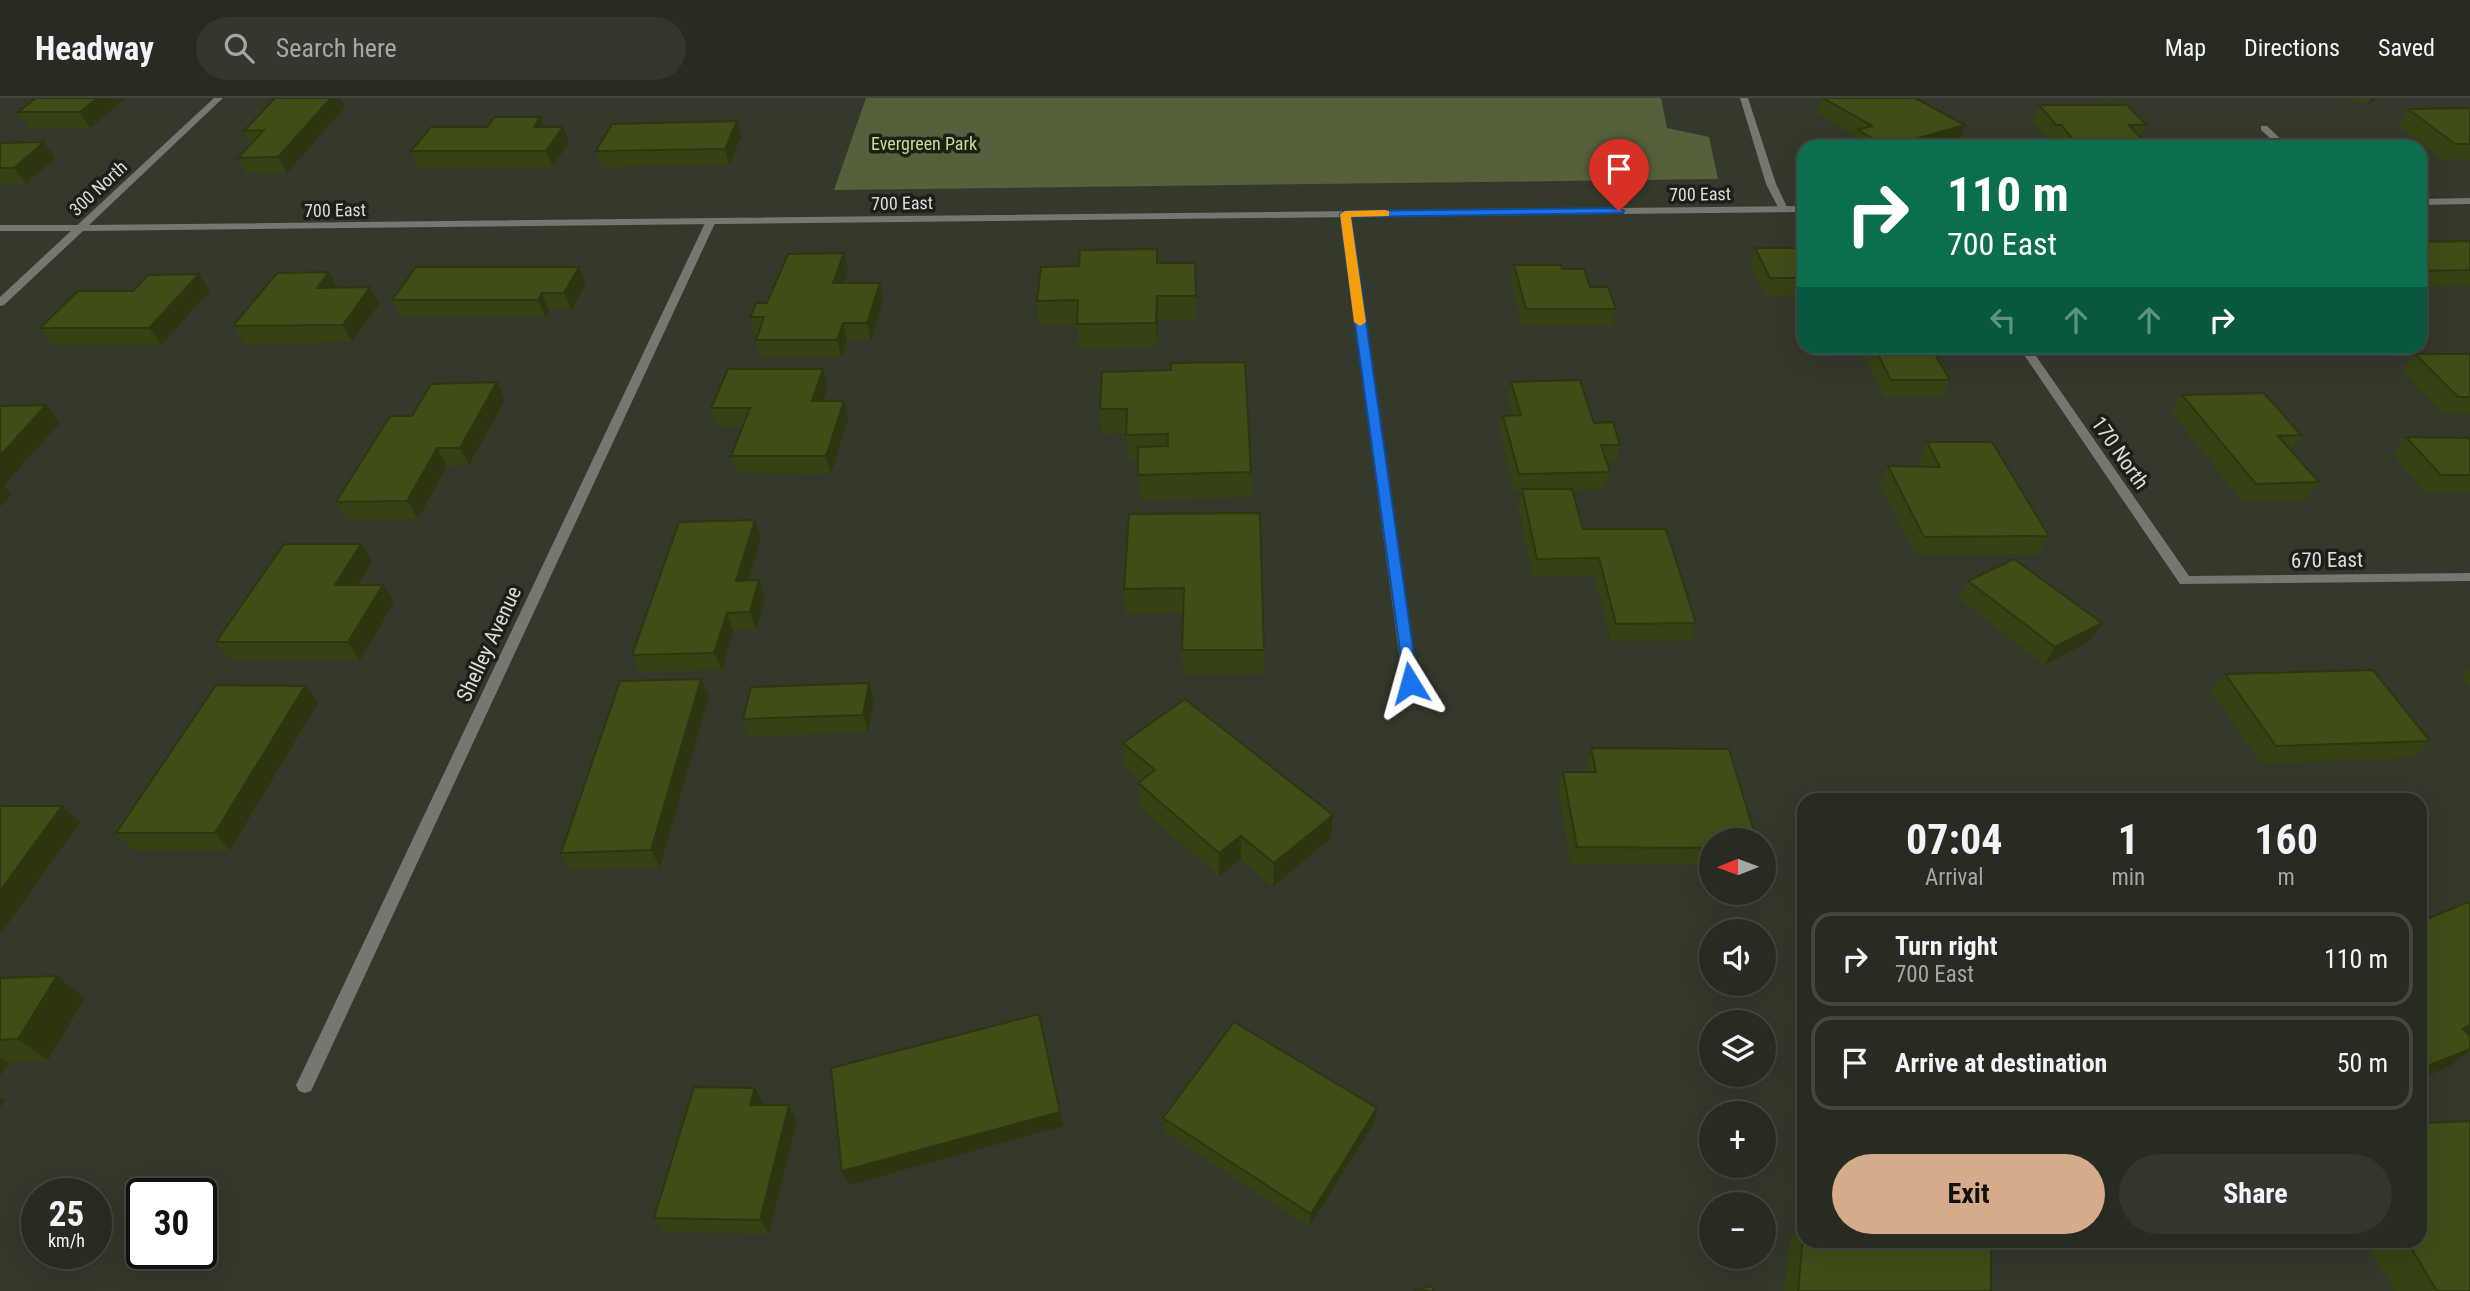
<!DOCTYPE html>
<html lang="en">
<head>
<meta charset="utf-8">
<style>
  :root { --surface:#282b21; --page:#34372e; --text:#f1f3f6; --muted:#a5a7a5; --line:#44473f; --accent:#d6ab8b }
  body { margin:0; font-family:"Roboto Condensed",sans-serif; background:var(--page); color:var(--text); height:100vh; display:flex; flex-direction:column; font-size:26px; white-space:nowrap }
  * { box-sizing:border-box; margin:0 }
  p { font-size:23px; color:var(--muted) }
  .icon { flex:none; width:38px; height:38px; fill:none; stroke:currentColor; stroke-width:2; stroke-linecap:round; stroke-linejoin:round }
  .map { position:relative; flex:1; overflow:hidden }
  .panel { position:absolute; left:1797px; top:695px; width:630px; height:455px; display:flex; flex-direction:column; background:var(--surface); border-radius:21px; box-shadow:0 7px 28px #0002,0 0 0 2px var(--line) }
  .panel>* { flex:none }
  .guide { position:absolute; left:1797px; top:42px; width:630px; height:214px; border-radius:21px; box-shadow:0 7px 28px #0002,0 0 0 2px var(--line); background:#0b6e4f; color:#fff; overflow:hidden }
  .needle { width:46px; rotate:269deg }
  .tools { position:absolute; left:1699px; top:730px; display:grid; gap:14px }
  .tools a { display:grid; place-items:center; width:77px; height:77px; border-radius:50%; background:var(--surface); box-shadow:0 7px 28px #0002,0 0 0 2px var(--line); font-size:35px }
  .speed { position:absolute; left:21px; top:1080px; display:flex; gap:14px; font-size:35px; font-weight:700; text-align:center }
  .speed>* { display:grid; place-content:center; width:91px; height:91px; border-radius:50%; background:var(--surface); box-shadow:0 7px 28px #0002,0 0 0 2px var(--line); line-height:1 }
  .speed small { font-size:18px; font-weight:400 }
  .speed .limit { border:4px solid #111; border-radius:10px; background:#fff; color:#111 }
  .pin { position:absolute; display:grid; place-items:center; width:60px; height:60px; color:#fff; margin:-72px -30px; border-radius:50% 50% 50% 0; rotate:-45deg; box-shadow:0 0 7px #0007 }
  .pin .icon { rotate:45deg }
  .me { position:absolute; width:77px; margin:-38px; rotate:352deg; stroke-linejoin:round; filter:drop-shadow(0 0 5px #0008) }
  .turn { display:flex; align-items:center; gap:24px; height:147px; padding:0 35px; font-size:32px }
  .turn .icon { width:91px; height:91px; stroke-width:2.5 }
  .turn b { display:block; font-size:49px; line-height:60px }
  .lanes { display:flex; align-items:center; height:66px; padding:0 35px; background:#0003; justify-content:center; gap:35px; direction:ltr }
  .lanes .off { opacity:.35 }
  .eta { display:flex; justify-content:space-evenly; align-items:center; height:119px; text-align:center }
  .eta b { font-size:42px; font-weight:700; line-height:49px }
  .cta { display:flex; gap:14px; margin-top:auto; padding:14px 35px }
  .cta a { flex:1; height:80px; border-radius:42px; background:var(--accent); color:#111; font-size:28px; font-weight:700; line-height:80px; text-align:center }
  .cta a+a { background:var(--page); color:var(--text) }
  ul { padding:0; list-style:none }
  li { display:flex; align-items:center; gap:21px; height:94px; margin:0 14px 10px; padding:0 21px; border:4px solid var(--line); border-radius:21px }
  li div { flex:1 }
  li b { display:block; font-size:26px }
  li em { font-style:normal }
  header { display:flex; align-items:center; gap:42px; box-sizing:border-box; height:98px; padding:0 35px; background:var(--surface); border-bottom:2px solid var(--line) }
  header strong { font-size:33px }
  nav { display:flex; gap:38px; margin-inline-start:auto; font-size:24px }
  .search { width:490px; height:63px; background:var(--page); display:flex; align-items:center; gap:18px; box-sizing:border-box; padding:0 24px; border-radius:38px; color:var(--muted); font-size:26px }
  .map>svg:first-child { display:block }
</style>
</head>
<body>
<header>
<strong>Headway</strong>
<div class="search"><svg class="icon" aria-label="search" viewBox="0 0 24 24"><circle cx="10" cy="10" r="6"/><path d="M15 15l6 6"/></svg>Search here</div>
<nav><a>Map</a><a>Directions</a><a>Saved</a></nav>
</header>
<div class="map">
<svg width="2470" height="1193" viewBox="0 0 2470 1193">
  <rect width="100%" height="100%" fill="#35392c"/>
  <path fill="#55603c" d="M866 0H1661L1667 30 1709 39 1718 81 834 92Z"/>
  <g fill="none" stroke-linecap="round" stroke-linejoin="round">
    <g fill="#757770" fill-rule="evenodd">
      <path d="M1740 0H1748L1776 86 1788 111 1786 113H1780L1766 86Z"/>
      <path d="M2261 28H2267L2289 49H2280L2261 32Z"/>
      <path d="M1345 113 1350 116 1417 585 1410 590 1403 585 1340 116Z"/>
      <path d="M711 120 716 123 311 993 305 995 299 993 296 987 299 981 706 123Z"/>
      <path d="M0 127H81L86 130 81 133H0Z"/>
      <path d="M2018 248H2029L2189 478 2470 475V483L2180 486Z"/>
    </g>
    <g fill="#757770" fill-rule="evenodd">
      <path d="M214 0H223L89 127 1804 108V114L83 133 4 207 0 208V199Z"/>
      <path d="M2470 100V106L2420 107V101Z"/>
    </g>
  </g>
  <g fill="#374214">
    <path d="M36 0H124L125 1 90 30H29L18 14Z"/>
    <path d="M275 0H340L345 9 287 75 247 76 238 60 251 46 244 33Z"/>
    <path d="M1822 0 1959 43 1938 49H1854L1853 48 1856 38 1817 15Z"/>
    <path d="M2098 0H2116L2113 4Z"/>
    <path d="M2346 0H2379L2367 7Z"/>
    <path d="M2039 7 2146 27 2140 38 2148 47 2147 49H2059L2054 43H2049L2032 23Z"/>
    <path d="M2470 10V61L2444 62 2398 27 2408 11Z"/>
    <path d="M737 23 741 39 729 67 602 69 596 53Z"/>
    <path d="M543 29 569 45 552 69H419L411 53Z"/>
    <path d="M44 44 55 60 26 86 0 87V45Z"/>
    <path d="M2470 143V188L2420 189V144Z"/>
    <path d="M1755 150H1804V197H1765L1750 166Z"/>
    <path d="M844 155 848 172 843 185H880L883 202 871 242H847L841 259H761L756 242 758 236H755L750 219 767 205Z"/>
    <path d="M1158 165H1195L1196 222H1158L1157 249 1079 250 1077 226 1039 227 1037 203Z"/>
    <path d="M1514 167 1562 171 1590 189 1616 211 1612 228H1522L1511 184Z"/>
    <path d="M579 169 586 186 571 212H549L545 219H401L392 202Z"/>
    <path d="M370 189 379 206 352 244 244 246 233 228 338 190Z"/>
    <path d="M210 193 161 247H53L40 230Z"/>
    <path d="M1861 248H1930L1950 282 1942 299H1884L1860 251Z"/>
    <path d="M2415 256H2470V316H2444L2402 273Z"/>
    <path d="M1102 274 1251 374V399L1140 402 1138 361H1128L1126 335 1102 336 1100 311Z"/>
    <path d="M1511 284 1594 325 1620 347 1616 364 1607 365 1610 374 1605 391 1572 392 1583 431 1696 525 1690 543H1611L1594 478H1533L1518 409 1521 393H1515L1500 335 1503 318 1513 317 1508 301Z"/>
    <path d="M828 289 823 303H844L848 321 831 376 737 375 731 358 743 328H717L711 310Z"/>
    <path d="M2182 297 2301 337 2290 352 2319 384 2306 402 2243 404 2171 314Z"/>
    <path d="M505 302 469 367 447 368 418 421 347 422 336 404 412 318Z"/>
    <path d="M2406 339 2470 340V395H2426L2393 357Z"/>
    <path d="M1927 344 2049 438 2038 456H1915L1880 386 1888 368H1923L1919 361Z"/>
    <path d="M1129 416 1264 552 1263 576H1183L1182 552 1183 515 1126 516 1124 491Z"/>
    <path d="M761 439 748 483 765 500 756 532H733L722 572 640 574 632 557Z"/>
    <path d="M372 464 357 487H383L394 505 360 562H230L216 544Z"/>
    <path d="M1968 483 2102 525 2090 543 2044 567 1959 501Z"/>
    <path d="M2470 569V589L2461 578Z"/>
    <path d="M2225 576 2430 643 2413 660 2261 665 2211 593Z"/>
    <path d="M701 581 709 598 660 769 571 771 561 755Z"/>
    <path d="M869 585 874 602 868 634 750 639 743 621Z"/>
    <path d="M318 605 230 752H133L116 735Z"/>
    <path d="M1123 645 1331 740 1273 789 1241 761 1219 778 1140 709 1138 685 1141 683 1125 669Z"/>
    <path d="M1591 650 1755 737 1753 742H1712V767L1571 766 1558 691 1563 674H1588L1586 667Z"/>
    <path d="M57 878 85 900 48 962 9 965 0 978V880Z"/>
    <path d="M755 990 763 1005V1007L797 1022 769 1136 665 1134 654 1120Z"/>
    <path d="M1163 1020 1374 1025 1309 1129 1165 1035Z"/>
    <path d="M1804 1123 1991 1193H1784L1790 1142Z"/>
    <path d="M2365 1143H2420L2470 1193H2395Z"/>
  </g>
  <g fill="#2d3610">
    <path d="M97 0 125 1 90 30 80 14Z"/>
    <path d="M331 0H340L345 9 287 75 278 59Z"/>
    <path d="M2371 0H2379L2367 7Z"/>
    <path d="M540 19 546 35 534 29Z"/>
    <path d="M737 23 741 39 729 67 725 51Z"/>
    <path d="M1965 27 1959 43 1938 49H1889Z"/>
    <path d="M563 29 569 45 552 69 546 53Z"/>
    <path d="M44 44 55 60 26 86 14 70Z"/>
    <path d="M844 155 848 172 838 202 833 185Z"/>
    <path d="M579 169 586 186 571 212 564 195Z"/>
    <path d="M329 174 338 191 317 190Z"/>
    <path d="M199 176 210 193 161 247 149 230Z"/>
    <path d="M880 185 883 202 871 242 867 225Z"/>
    <path d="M370 189 379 206 352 244 343 227Z"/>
    <path d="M542 195 549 212 545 219 538 202Z"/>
    <path d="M1157 198 1158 222 1157 249 1156 225Z"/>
    <path d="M843 225 847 242 841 259 837 242Z"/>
    <path d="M823 271 828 289 817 321 812 303Z"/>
    <path d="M497 284 505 302 469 367 460 350Z"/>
    <path d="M844 303 848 321 831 376 826 358Z"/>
    <path d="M46 307 60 325 4 387 11 397 0 409V358Z"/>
    <path d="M437 350 447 368 418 421 407 403Z"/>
    <path d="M755 422 761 439 743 500 736 483Z"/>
    <path d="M361 446 372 464 346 505 335 487Z"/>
    <path d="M759 482 765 500 756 532 750 514Z"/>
    <path d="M383 487 394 505 360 562 348 544Z"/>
    <path d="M727 515 733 532 722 572 714 555Z"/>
    <path d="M2102 525 2090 543 2044 567 2055 549Z"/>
    <path d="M701 581 709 598 660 769 651 752Z"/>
    <path d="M869 585 874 602 868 634 863 617Z"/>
    <path d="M305 588 318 605 230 752 215 735Z"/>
    <path d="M62 708 80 724 0 837V793Z"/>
    <path d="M1333 717 1331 740 1273 789 1274 765Z"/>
    <path d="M1241 738V761L1219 778V755Z"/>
    <path d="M57 878 85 900 48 962 18 941Z"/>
    <path d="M2470 927V936L2469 937 2463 931Z"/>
    <path d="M2470 951V953L2450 968 2420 980V971Z"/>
    <path d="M0 959 9 965 0 978Z"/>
    <path d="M755 990 763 1005 758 1022 750 1007Z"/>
    <path d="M0 999 5 1002 0 1010Z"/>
    <path d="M789 1007 797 1022 769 1136 760 1122Z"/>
    <path d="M1377 1010 1374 1025 1309 1129 1311 1116Z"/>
    <path d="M1060 1014 1063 1028 849 1087 842 1073Z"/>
  </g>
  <g fill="#404d17" stroke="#2d3610" stroke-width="2">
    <path d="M36 0H97L80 14H18Z"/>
    <path d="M275 0H331L278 59 238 60 264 32 244 33Z"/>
    <path d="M1823 0H1915L1965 27 1887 49 1858 32 1872 28Z"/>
    <path d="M2039 7H2127L2146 27H2129L2148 47H2078L2061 27H2056Z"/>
    <path d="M2470 10V46H2455L2408 11Z"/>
    <path d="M495 19H540L534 29H563L546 53H411L431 29H487Z"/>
    <path d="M737 23 725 51 596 53 612 26Z"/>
    <path d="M44 44 14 70H0V45Z"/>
    <path d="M2470 143V172L2420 173V144Z"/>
    <path d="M1755 150H1804V180H1770Z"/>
    <path d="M1157 151V165H1195L1196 198H1157L1156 225 1077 226 1078 202 1037 203 1041 169 1079 168 1080 152Z"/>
    <path d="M844 155 833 185H880L867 225H843L837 242H756L764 219H750L756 205H767L788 156Z"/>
    <path d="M1514 167H1561L1562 171H1584L1590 189H1608L1616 211H1526Z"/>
    <path d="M416 169H579L564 195H542L538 202H392Z"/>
    <path d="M329 174 317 190 370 189 343 227 233 228 277 175Z"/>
    <path d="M199 176 149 230H40L78 193H133L148 177Z"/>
    <path d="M1874 248H1930L1950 282H1891Z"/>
    <path d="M2415 256H2470V299H2458Z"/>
    <path d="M1245 264 1251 374 1138 377V349L1168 348V336L1126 337 1127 311H1100L1102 274 1171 272V265Z"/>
    <path d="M728 271H823L812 303H844L826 358H731L750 310H711Z"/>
    <path d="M1580 282 1594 325 1613 324 1620 347H1601L1610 374 1519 376 1503 318 1521 317 1511 284Z"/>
    <path d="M497 284 460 350H437L407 403 336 404 390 318H412L431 286Z"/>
    <path d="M2264 295 2301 337 2278 338 2319 384 2256 386 2182 297Z"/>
    <path d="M46 307 0 358V308Z"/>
    <path d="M2406 339 2470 340V377H2441Z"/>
    <path d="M1927 344H1992L2049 438 1924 439 1888 368 1940 369Z"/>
    <path d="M1522 391H1572L1583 431H1666L1696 525 1616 526 1599 460 1537 461Z"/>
    <path d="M1260 415 1264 552H1182L1184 490 1124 491 1129 416Z"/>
    <path d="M755 422 736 483 759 482 750 514 727 515 714 555 632 557 679 424Z"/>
    <path d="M284 446H361L335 487H383L348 544H216Z"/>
    <path d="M2014 461 2102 525 2055 549 1968 483Z"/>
    <path d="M2373 572 2430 643 2276 648 2225 576Z"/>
    <path d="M701 581 651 752 561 755 620 583Z"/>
    <path d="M869 585 863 617 743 621 751 589Z"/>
    <path d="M216 587 305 588 215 735H116Z"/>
    <path d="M1185 601 1333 717 1274 765 1241 738 1219 755 1138 685 1155 672 1123 645Z"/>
    <path d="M1591 650 1729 651 1755 737H1717L1719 742H1712V750L1577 749 1563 674H1596Z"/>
    <path d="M0 708H62L0 793Z"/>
    <path d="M2468 804 2470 806V927L2463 931 2470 938V951L2420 971V821L2422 823Z"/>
    <path d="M57 878 18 941 0 942V880Z"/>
    <path d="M1039 916 1060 1014 842 1073 831 970Z"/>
    <path d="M1234 924 1377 1010 1311 1116 1163 1020Z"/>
    <path d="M694 989 755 990 750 1007H789L760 1122 654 1120Z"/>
    <path d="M2470 1023V1193H2437L2407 1143H2420V1025Z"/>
    <path d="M1804 1127V1143H1991V1193H1798Z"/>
    <path d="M1432 1188 1434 1193H1413Z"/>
  </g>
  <path fill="#1a73e8" stroke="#114b97" stroke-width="2" d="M1619 110 1624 113 1623 115 1351 119 1418 585 1416 589H1405L1340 116 1345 113Z"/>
  <path fill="#f59e0b" d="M1385 112 1389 113V118L1351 119 1366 224 1360 228 1354 224 1340 116 1345 113Z"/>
  <g text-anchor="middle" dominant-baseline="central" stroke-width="7" stroke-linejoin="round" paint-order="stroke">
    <g font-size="18" fill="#c7de8c" stroke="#1d1f19">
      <text x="924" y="45">Evergreen Park</text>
    </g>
    <g font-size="18" fill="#dcdfd7" stroke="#1d1f19">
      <text transform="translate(98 90) rotate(-43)">300 North</text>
      <text transform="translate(1700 96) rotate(-1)">700 East</text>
      <text transform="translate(902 105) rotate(-1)">700 East</text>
      <text transform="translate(335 112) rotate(-1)">700 East</text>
    </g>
    <g font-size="21" fill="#dcdfd7" stroke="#1d1f19">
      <text transform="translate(2120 355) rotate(55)">170 North</text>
      <text transform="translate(2327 462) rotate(-1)">670 East</text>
      <text transform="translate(489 546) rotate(-65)">Shelley Avenue</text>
    </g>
  </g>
</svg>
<div class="tools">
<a><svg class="needle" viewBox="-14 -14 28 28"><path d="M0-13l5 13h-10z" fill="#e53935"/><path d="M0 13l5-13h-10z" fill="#a5a7a5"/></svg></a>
<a><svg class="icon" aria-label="sound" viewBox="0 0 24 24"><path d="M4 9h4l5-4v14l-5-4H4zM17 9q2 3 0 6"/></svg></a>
<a><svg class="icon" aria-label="layers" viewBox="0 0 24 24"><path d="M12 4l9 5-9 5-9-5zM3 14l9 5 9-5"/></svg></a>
<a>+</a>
<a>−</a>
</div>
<div class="speed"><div>25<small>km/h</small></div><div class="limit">30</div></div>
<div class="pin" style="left:1619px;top:113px;background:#d93025"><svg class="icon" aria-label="arrive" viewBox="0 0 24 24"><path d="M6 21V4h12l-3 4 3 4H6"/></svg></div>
<svg class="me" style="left:1410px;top:585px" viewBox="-20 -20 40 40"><path d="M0-17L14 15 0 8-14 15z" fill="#1a73e8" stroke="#fff" stroke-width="4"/></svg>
<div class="guide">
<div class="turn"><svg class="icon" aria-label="right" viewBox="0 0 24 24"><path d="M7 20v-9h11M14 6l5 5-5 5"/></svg><div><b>110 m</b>700 East</div></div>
<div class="lanes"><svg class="icon off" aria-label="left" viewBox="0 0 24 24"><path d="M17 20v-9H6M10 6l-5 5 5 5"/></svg><svg class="icon off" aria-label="ahead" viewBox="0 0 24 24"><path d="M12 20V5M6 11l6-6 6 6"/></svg><svg class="icon off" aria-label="ahead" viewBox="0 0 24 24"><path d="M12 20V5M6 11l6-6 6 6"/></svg><svg class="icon" aria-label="right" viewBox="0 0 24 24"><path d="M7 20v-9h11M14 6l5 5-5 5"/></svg></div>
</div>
<section class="panel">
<div class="eta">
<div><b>07:04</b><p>Arrival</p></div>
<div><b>1</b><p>min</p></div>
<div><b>160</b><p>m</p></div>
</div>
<ul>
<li><svg class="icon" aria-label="right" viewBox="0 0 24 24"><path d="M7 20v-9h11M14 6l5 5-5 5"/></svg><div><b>Turn right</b><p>700 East</p></div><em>110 m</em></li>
<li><svg class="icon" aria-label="arrive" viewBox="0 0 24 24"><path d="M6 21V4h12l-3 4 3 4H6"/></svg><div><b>Arrive at destination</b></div><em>50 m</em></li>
</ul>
<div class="cta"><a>Exit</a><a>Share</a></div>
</section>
</div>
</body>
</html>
